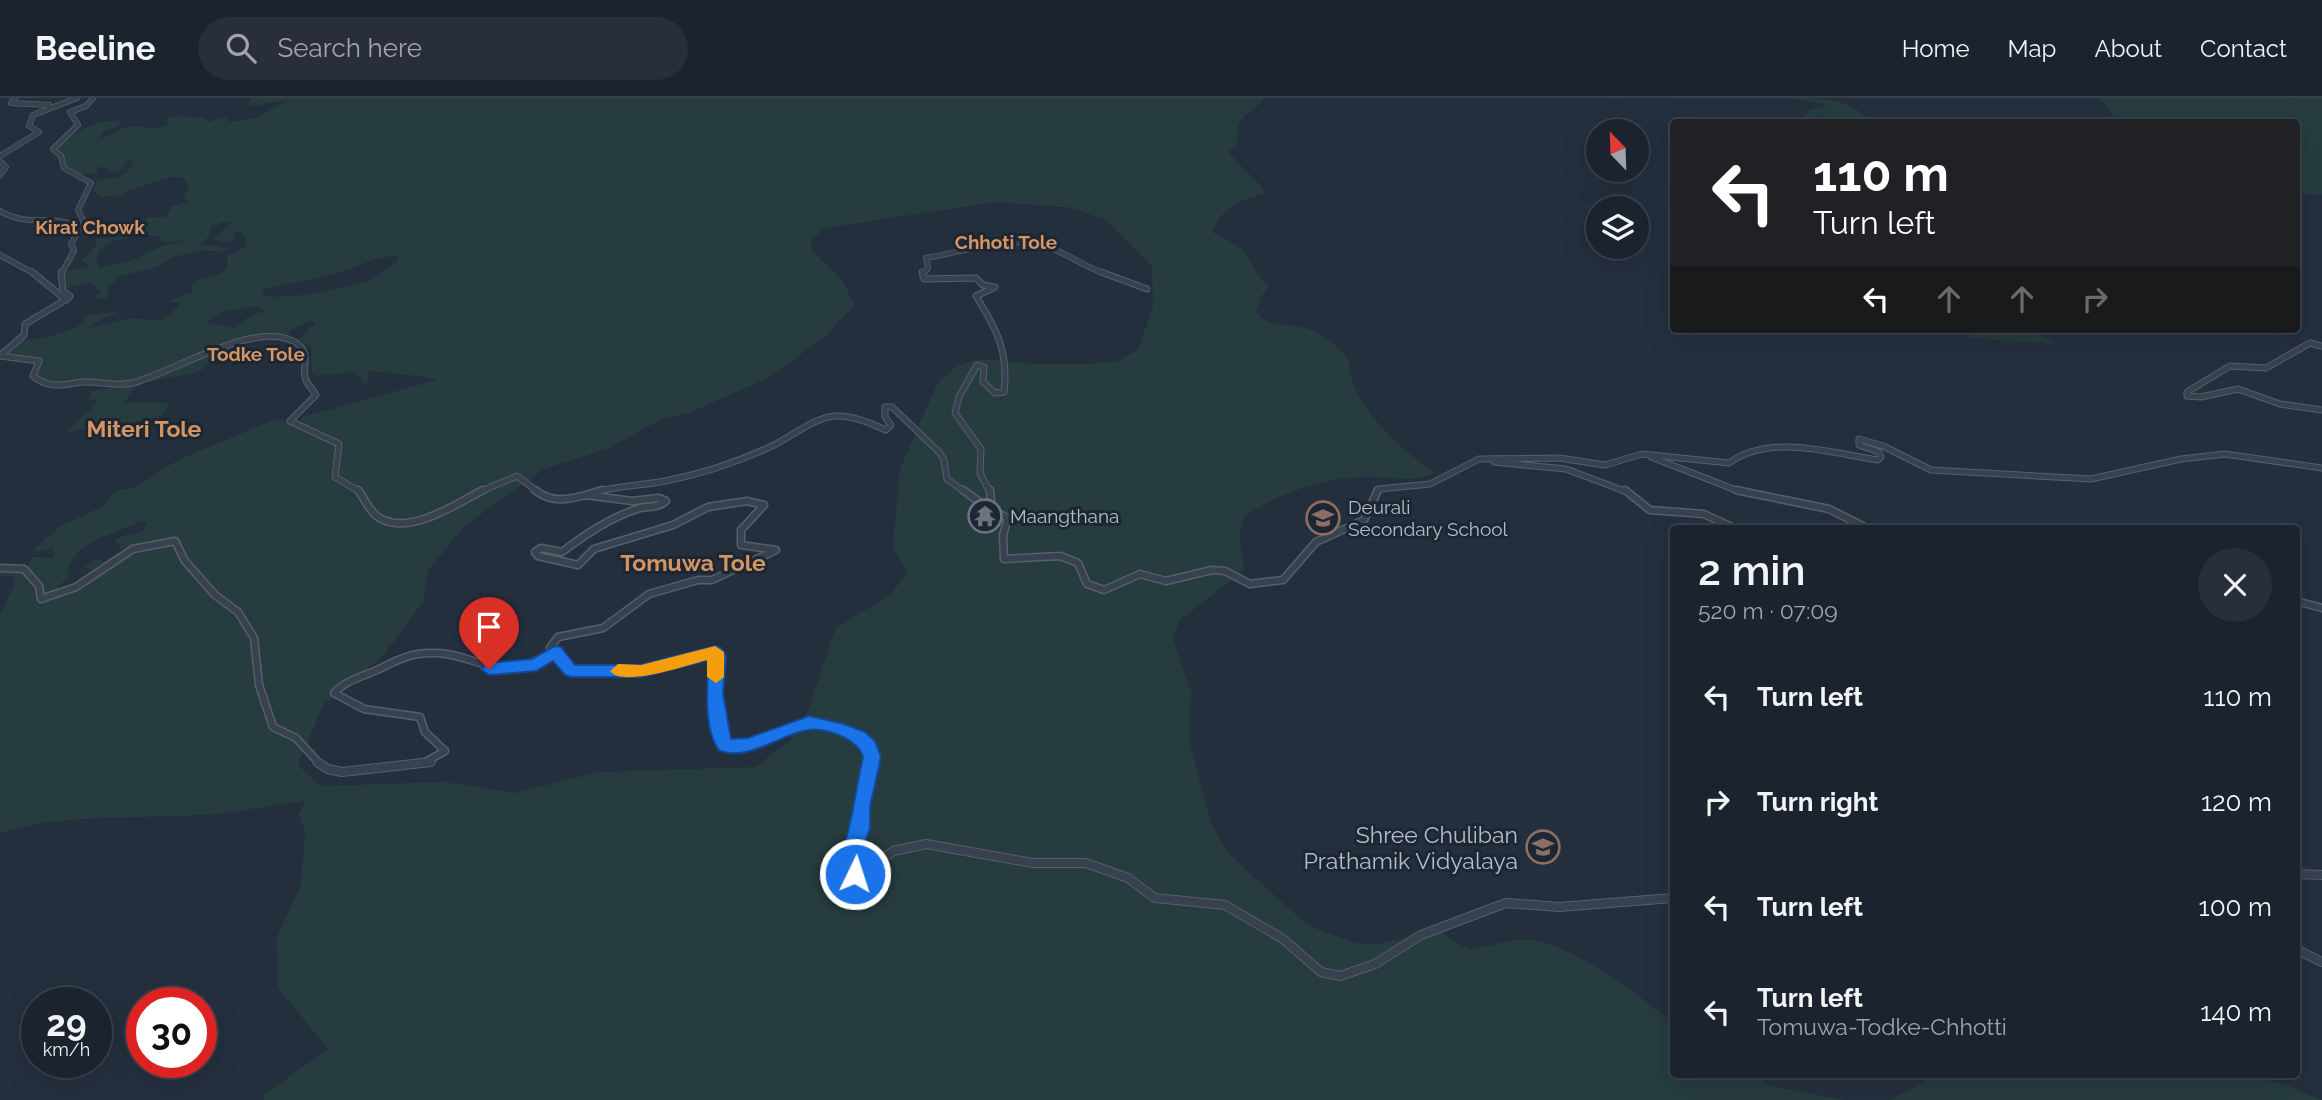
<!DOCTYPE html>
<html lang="en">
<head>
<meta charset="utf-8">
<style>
  :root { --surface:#1b232e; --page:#282f3a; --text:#f1f3f6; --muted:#a0a4aa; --line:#39404a }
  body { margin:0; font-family:Raleway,sans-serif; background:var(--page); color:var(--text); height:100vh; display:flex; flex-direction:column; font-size:26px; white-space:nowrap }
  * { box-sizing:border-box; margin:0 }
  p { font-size:23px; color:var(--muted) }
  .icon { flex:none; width:38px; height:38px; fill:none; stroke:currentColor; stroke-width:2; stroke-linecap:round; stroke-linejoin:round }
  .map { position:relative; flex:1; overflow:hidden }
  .sheet { position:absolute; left:1670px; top:427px; width:630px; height:553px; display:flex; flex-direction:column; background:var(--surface); border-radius:7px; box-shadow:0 7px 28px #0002,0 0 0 2px var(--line) }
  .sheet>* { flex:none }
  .guide { position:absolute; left:1670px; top:21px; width:630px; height:214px; border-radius:7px; box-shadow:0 7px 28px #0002,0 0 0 2px var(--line); background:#202124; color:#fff; overflow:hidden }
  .needle { width:46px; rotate:337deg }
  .tools { position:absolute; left:1586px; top:21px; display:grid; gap:14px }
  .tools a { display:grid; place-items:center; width:63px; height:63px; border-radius:50%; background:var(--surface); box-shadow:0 7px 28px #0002,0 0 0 2px var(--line); font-size:35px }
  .speed { position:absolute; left:21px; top:889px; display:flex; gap:14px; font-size:35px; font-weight:700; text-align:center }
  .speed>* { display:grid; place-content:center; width:91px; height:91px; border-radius:50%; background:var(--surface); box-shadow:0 7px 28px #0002,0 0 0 2px var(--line); line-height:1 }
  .speed small { font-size:18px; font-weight:400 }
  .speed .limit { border:10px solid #d22; background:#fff; color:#111 }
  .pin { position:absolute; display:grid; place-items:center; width:60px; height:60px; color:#fff; margin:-72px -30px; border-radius:50% 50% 50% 0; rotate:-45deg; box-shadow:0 0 7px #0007 }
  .pin .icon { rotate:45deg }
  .me { position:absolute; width:77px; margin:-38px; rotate:4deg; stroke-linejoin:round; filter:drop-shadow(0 0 5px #0008) }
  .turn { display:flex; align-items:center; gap:24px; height:147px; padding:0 28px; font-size:32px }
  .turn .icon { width:91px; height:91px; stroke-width:2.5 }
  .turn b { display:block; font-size:49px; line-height:60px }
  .lanes { display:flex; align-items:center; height:66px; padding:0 28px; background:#0003; justify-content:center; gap:35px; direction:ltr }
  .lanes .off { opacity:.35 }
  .round { display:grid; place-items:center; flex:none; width:74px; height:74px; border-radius:37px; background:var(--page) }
  .overview { display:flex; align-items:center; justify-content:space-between; height:119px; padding:0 28px }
  h1 { font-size:42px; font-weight:600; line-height:52px }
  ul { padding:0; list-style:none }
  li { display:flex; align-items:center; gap:21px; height:105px; padding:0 28px }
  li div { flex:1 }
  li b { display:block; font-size:26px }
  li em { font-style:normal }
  header { display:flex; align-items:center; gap:42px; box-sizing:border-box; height:98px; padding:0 35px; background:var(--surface); border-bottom:2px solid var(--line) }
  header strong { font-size:33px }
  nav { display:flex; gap:38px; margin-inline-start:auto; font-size:24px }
  .search { width:490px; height:63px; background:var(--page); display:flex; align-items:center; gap:18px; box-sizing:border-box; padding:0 24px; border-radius:38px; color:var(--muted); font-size:26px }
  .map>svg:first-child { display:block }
</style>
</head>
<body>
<header>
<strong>Beeline</strong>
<div class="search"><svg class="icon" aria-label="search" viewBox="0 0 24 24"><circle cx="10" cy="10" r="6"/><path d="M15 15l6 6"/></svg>Search here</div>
<nav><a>Home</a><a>Map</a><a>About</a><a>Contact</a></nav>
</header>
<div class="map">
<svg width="2322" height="1002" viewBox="0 0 2322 1002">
  <rect width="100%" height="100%" fill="#242f3e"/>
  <g fill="#263c3f" fill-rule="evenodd">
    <path d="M252 0H1264C1249 22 1236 12 1237 45L1229 54C1237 67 1262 85 1265 95 1240 103 1222 109 1212 134L1244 152 1257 176 1269 188 1260 200 1256 214C1270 233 1292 224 1311 232 1320 236 1331 244 1338 250 1355 265 1347 271 1354 288 1367 320 1407 358 1436 374 1414 387 1385 377 1361 379 1321 381 1279 395 1245 418L1239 438 1244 472 1179 523 1173 541 1191 594 1189 642 1211 726 1230 757 1307 827 1354 845 1377 846 1439 833 1469 852C1488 849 1514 839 1533 842 1575 848 1640 898 1673 925V976L1751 977 1771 988 1844 1002H263L265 996 328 951 278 890 277 839 301 787 305 734 299 716 306 703C271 706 235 716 199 717 130 721 68 715 0 735V517L15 486 12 478H0V473L27 470 32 459 52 460 56 455 52 454 54 450 36 454 35 451 59 429 105 407 114 393 136 389 178 362 278 320 311 337V330L300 323 302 319 437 282C431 279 377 273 369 273L368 283 365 286 355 274 316 278 312 275 311 249 298 242 316 225 311 223 292 231 286 238 256 237 131 284 111 286 100 282 48 285 36 278 43 263 40 260 6 258 24 241C34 245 77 231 85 224L84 218 122 213 103 220 89 230 130 220 161 223 179 208 177 204H169L170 202 192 194V186C205 176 217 182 227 170V158L246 148V142L240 134 234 135 235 141 227 144 212 141 232 125 222 124 211 129 210 137 201 146 226 150 223 154 203 152 174 159 156 169 120 178 108 190 109 197 105 201 93 199 101 194 92 185 64 190 63 174 90 168 81 163 96 148V141L120 138 133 121H136C129 157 109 128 96 160L99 170 133 162 165 147 192 142 162 144 159 138 140 137 142 123 151 119 166 120 171 109 187 104 183 97 190 89 182 79H169L127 93 124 97 100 99 93 92 98 83 93 81C112 82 126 81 134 63L128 62 120 73 112 74 102 68 96 71 99 76H78L65 72 66 62 53 53C70 37 96 20 121 23L116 29 102 34 100 40C111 39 112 36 120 31 133 24 155 35 169 26L164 22 175 18 204 20 208 24 226 19 229 24 257 20 289 1 255 8 248 6ZM995 104 1067 109 1106 122 1152 168 1153 209 1138 252 1117 263 1090 266H1035L981 261 957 268 937 286 900 371 893 450 907 474 892 495 835 531 808 613 789 644 755 669 598 674 515 695 444 684 320 688 298 667 323 607 384 557 423 504 428 473 464 428 544 371 609 350 660 322 691 314 770 279 828 236 854 207 843 183 811 152 812 141 825 130ZM399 158 395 166C386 171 374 180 368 183 351 189 276 205 262 196L265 190C293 185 320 181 346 172 364 166 379 158 399 158ZM257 208 264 213 250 218 233 230 207 224 223 214ZM141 423 147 425 143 433 115 441 122 453 105 463 94 461 84 469 92 472 60 495 57 492V488L68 481C68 441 114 438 141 423Z"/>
    <path d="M1793 0C1823 0 1850 0 1870 24H1830L1820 17 1803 23 1801 20 1810 12 1828 7Z"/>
    <path d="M2097 0H2322V97L2296 96V24H2126L2114 20 2107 8Z"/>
    <path d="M1968 231H2029L2056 246 1968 240 1971 234Z"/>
    <path d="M229 249 237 253C230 258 224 255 217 258 210 260 209 269 201 272 179 283 134 275 125 305H170L163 317 101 334 85 331 65 335 95 307 97 302 88 301 93 293 140 283Z"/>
    <path d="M1937 977H2247L2287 987 2320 1002H1890Z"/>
  </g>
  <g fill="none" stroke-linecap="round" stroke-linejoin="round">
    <defs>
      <g id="minor-far3">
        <path d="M15 0 11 5 49 7"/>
        <path d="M0 58 39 34 29 28 33 17 77 0"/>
        <path d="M0 63 6 69 0 77"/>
        <path d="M0 113C32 131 50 114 80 130"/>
        <path d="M0 157 35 176"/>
        <path d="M61 176 74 153 71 146 84 124 78 112 91 85 64 70 61 58 53 51 78 27 70 14 86 8 93 0"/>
        <path d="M923 176 928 170 926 160C963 154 1015 135 1051 150 1069 157 1085 169 1106 176"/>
      </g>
      <g id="minor-far2">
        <path d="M32 174 65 201"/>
        <path d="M61 174 63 193 70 198 67 201"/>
        <path d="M922 174 924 181 976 180 983 187 995 189 976 198C997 232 1009 254 1004 294L995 295 983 284 984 269 977 267 959 299 955 315 981 351 980 375 990 394"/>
        <path d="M1101 174 1147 191"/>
        <path d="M67 201 25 226 24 237 0 258 39 263 33 278C50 292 64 286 84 284 100 283 116 289 132 285 172 276 264 215 300 248 309 256 303 269 305 279 306 286 313 291 316 297L290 323 339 346 335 379 360 394"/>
        <path d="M2322 248 2310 245 2266 270 2230 268 2187 294V298L2201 299 2238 291 2280 306 2322 312"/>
        <path d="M1651 359 1741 394"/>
        <path d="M1494 364 1566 371 1627 394"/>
        <path d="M479 394 517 378 538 394"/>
        <path d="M596 394C619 387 641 388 665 383 701 376 738 364 772 348 791 339 813 320 835 318 852 317 870 325 886 332L891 327 885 319V309H892L939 354 944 362 947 381 965 394"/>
        <path d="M1377 394 1379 391 1430 386 1479 361 1559 360 1605 367 1642 356 1729 365C1771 335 1831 355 1878 362L1881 359 1879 354 1859 347V341L1883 348 1931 372 2091 381 2181 361 2225 356 2322 370"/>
      </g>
      <g id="minor-far1">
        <path d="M358 392C365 401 369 413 378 419 408 439 456 406 483 392"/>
        <path d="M535 392C551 405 567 402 586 397"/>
        <path d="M963 392 992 413 990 392"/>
        <path d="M1625 392 1650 412 1704 416 1734 430"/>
        <path d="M1736 392 1829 411 1867 430"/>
        <path d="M992 413 1008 420 1003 437 1004 461 1060 458 1078 465 1087 486 1104 492 1140 476 1166 483 1212 472 1225 473 1250 486 1283 482 1316 444 1364 422 1378 392"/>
        <path d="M0 470 24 471 39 488 41 501 76 489 133 451 175 443 185 463 215 497 238 514 254 540 259 587 273 629 296 640 319 665"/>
        <path d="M2296 503 2322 510"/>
        <path d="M555 554 571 573 577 574 641 573 715 554 718 558 715 596 722 644 726 648 749 647 809 625 838 631 858 639 869 648 871 665"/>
        <path d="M424 665 445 653 425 634 420 619 364 611 334 595C346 582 362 579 377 572 390 566 403 558 418 556 476 548 487 591 555 554L550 550 558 539 603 530 649 496 698 482H712L776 452 741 447V432L764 407 747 403 708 409 673 427 594 451 578 467 538 458 535 454 541 450 562 454C586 436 611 419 640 410 650 408 658 410 666 403L659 400 632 403 586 397 602 392"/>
      </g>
      <g id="minor">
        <path d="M317 664 328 671 342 674 431 664"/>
        <path d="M871 664C864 698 861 730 849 763L855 776 862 779 893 753 926 746 1033 765H1086L1128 780 1155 800 1225 807 1283 841 1321 874 1340 878 1375 866 1421 837 1506 805 1559 809 1673 800"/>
        <path d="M2296 776 2322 777"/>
        <path d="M2296 851 2322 864"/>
      </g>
    </defs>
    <use href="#minor-far3" stroke="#565f6c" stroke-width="6"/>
    <use href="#minor-far2" stroke="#565f6c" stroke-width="7"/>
    <use href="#minor-far1" stroke="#565f6c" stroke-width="9"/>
    <use href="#minor" stroke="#565f6c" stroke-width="10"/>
    <use href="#minor-far3" stroke="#38414e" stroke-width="4.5"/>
    <use href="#minor-far2" stroke="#38414e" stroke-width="5"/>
    <use href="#minor-far1" stroke="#38414e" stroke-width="6"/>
    <use href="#minor" stroke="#38414e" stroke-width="8"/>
  </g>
  <path fill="#1a73e8" stroke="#114b97" stroke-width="2" d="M555 548 561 549 575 567H641L715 548 721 550 726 558 723 596 731 641 748 640 809 618 844 626 865 634 875 643 881 659 870 709V730L859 762 864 776 862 781H848L839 762C852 729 855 694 863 659 858 641 826 629 808 632 778 637 751 663 720 653 703 634 707 586 709 562L641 579H571L565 577 553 563 536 573 489 577 481 571 489 565 532 561Z"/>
  <path fill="#f59e0b" d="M715 548 724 554V579L716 585 707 579V562C688 567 622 590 610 573L618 566 641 567Z"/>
  <defs>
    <symbol id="temple-ring" viewBox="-11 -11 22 22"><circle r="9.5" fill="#1d2633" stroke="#6b7280" stroke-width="1.5"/><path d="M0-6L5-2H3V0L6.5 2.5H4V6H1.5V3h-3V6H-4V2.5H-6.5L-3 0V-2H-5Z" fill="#6b7280"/></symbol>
    <symbol id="school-ring" viewBox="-11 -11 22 22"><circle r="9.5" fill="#1d2633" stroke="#8d6e63" stroke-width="1.5"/><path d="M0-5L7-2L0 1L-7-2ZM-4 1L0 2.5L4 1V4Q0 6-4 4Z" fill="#8d6e63"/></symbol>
  </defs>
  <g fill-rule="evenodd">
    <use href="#temple-ring" x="966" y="399" width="38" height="38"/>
    <use href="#school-ring" x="1304" y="401" width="38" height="38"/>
    <use href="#school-ring" x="1524" y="730" width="38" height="38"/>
  </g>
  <g text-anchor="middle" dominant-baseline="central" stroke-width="6" stroke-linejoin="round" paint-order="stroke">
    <g font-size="19" font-weight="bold" fill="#d59563" stroke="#1d2633">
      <text x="90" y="129">Kirat Chowk</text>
      <text x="1006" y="144">Chhoti Tole</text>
      <text x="256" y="256">Todke Tole</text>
    </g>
    <g font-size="19" fill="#b4bcc9" stroke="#1d2633" text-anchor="start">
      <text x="1348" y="409">Deurali<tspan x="1348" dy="22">Secondary School</tspan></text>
      <text x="1010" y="418">Maangthana</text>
    </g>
    <g font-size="23" font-weight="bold" fill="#d59563" stroke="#1d2633">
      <text x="144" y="330">Miteri Tole</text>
      <text x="693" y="464">Tomuwa Tole</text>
    </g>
    <g font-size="23" fill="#b4bcc9" stroke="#1d2633" text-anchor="end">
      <text x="1518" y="736">Shree Chuliban<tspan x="1518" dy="26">Prathamik Vidyalaya</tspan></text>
    </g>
  </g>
</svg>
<div class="tools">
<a><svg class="needle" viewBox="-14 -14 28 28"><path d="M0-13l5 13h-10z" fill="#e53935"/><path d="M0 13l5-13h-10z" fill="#a0a4aa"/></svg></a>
<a><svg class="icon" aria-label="layers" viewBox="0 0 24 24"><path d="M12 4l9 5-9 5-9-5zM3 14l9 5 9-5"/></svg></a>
</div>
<div class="speed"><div>29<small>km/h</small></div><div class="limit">30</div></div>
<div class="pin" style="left:489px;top:571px;background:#d93025"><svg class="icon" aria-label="arrive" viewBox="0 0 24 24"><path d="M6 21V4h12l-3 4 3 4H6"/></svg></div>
<svg class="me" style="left:855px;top:776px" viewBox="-20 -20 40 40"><circle r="17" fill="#1a73e8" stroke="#fff" stroke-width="3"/><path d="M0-11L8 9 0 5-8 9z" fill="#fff"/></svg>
<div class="guide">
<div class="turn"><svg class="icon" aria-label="left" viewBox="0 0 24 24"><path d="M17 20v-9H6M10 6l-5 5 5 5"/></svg><div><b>110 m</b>Turn left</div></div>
<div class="lanes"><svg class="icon" aria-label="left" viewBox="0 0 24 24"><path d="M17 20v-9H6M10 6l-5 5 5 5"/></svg><svg class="icon off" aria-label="ahead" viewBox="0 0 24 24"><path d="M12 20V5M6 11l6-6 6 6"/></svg><svg class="icon off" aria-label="ahead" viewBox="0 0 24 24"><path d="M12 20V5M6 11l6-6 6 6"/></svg><svg class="icon off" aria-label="right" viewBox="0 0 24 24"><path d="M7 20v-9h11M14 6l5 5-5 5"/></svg></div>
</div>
<section class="sheet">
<div class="overview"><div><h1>2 min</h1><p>520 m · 07:09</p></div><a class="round"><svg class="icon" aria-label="close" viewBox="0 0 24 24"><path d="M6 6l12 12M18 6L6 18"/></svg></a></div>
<ul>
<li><svg class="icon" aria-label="left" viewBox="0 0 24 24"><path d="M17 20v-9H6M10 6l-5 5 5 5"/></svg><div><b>Turn left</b></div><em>110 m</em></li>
<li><svg class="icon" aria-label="right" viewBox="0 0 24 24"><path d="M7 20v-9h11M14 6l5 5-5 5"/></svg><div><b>Turn right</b></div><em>120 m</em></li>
<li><svg class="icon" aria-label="left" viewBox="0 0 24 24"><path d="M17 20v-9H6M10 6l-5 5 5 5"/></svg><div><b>Turn left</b></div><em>100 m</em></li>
<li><svg class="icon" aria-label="left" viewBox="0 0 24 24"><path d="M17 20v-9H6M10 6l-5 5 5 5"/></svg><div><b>Turn left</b><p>Tomuwa-Todke-Chhotti</p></div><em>140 m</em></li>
</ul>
</section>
</div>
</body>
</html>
